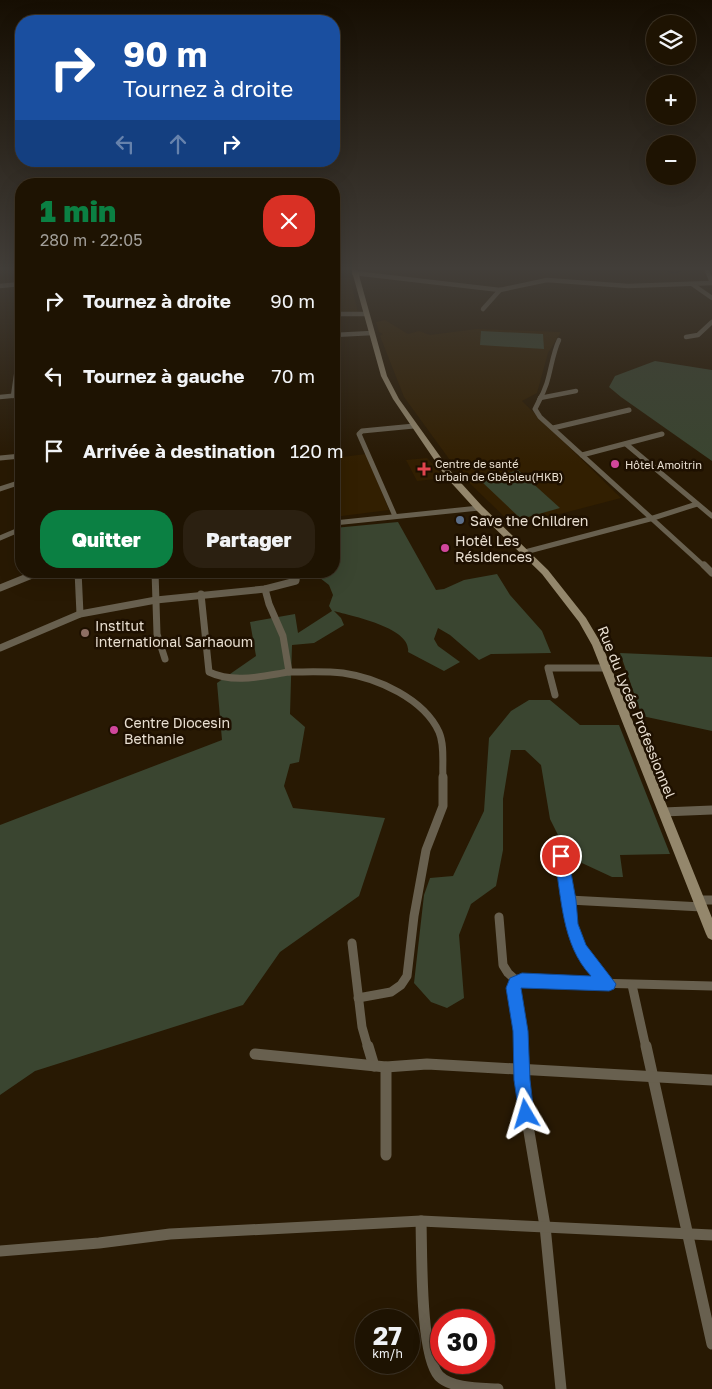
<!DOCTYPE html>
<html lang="fr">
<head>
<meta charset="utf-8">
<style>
  :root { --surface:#1e1302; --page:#2b2011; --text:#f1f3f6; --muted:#a19e99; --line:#3c3224; --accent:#0b8043 }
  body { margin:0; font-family:"Golos Text",sans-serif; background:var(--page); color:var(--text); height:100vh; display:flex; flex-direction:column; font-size:19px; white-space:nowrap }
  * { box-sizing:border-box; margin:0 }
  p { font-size:16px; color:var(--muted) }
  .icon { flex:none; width:28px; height:28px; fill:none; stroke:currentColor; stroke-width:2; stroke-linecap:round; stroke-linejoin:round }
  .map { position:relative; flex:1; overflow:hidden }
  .drawer { position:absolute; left:15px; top:178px; width:325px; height:400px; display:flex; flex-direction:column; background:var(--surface); border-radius:20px; box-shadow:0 5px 20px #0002,0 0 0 1px var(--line) }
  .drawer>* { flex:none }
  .guide { position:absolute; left:15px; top:15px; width:325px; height:152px; border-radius:20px; box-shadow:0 5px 20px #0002,0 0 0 1px var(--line); background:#1a4fa0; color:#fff; overflow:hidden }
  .fabs { position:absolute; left:646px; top:15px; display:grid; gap:10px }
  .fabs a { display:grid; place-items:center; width:50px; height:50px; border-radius:50%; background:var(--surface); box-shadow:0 5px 20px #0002,0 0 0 1px var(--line); font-size:25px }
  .speed { position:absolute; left:355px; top:1309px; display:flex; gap:10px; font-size:25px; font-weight:700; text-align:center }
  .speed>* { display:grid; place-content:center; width:65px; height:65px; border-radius:50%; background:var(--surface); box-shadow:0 5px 20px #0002,0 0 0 1px var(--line); line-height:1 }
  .speed small { font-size:12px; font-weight:400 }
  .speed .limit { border:8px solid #d22; background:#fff; color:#111 }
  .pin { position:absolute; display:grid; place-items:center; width:42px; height:42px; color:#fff; margin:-21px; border:2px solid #fff; border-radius:50%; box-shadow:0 1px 5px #0007 }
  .me { position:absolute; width:55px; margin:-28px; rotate:353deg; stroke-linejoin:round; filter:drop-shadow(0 0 4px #0008) }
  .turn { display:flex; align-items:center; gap:18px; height:105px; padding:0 25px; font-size:22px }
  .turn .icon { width:65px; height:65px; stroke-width:2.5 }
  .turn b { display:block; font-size:35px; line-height:42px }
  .lanes { display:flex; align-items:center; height:48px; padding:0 25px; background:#0003; justify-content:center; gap:25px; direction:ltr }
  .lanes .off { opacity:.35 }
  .round { display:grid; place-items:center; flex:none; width:52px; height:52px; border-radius:20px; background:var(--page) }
  .head { display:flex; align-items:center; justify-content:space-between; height:85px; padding:0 25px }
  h1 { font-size:30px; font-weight:800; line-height:38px; color:var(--accent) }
  .button { display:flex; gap:10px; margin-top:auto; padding:10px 25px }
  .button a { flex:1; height:58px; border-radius:20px; background:var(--accent); color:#fff; font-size:20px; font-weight:800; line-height:58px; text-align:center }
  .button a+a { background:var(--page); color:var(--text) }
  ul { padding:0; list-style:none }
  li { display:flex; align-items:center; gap:15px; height:75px; padding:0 25px }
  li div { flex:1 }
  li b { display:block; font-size:19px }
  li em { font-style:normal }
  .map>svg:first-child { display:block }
</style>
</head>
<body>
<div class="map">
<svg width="712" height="1389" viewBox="0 0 712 1389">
  <rect width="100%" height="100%" fill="#281903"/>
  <g fill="#321f01">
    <path d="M334 278H350L358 313H334Z"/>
    <path d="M385 320 408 334 419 331 430 335 477 329 561 332 548 353 537 393 522 401 621 498 514 526 460 474 404 397 380 336 383 334 379 332 376 322Z"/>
    <path d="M366 454 389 510 334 517V458Z"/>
    <path d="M427 458 445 478 417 481 406 460Z"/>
  </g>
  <g fill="#3a4530">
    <path d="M481 331 543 334 544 349 480 345Z"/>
    <path d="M655 361 712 370V461L621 397 609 387 615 376Z"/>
    <path d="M518 470 560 508 521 519 481 481Z"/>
    <path d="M398 522 436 590 444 589 464 580 497 574 510 595 542 631 551 653 491 654 479 660 450 635 438 628 434 639 438 646 460 662 444 671 408 652C412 628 352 616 334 611L341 618 344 625 314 643 292 645 290 714 305 727 299 762 290 764 284 786 293 808 385 818 359 896 280 952 243 1005 35 1071 0 1095V825L222 740 217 683 256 656 250 622 295 614 298 633 332 611 329 606 333 595 329 585 311 571H334V528Z"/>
    <path d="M620 653 712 657V731L642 716Z"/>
    <path d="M529 700H550L580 725H619L670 854 620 855 623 877H612L569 857 550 819 541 765 525 750H511L503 799V850L496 886 471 904 459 935 464 998 447 1008 431 1002 414 983 424 895 430 878 453 876 484 811 489 738 511 711Z"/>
  </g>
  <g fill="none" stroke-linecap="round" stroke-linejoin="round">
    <g stroke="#000514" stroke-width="1">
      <path d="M607 268H622"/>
      <path d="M655 268 674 273 682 271 684 268"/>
      <path d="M698 268H703"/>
      <path d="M709 269H712"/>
    </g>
    <g stroke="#68604f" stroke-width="4.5">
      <path d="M706 268 712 283"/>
      <path d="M354 273 500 290 547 280 628 286 712 283"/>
      <path d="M692 284 712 298"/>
      <path d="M0 286 21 284"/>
      <path d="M483 309 500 290"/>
      <path d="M334 314H366"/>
      <path d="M334 335 372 333"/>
      <path d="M686 337 698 335 712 322"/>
      <path d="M13 396 21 341"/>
      <path d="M0 397 21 395"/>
      <path d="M540 398 576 391"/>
      <path d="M539 400C551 382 550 359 559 340"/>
    </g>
    <g stroke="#68604f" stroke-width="5">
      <path d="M540 399 535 409 540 417 705 567"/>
      <path d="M553 428 629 410"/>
      <path d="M626 444 712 516"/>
      <path d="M582 455 662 434"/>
      <path d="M0 458 21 456"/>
      <path d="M0 489 21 482"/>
      <path d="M395 516 359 434 362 431 414 426"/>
      <path d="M334 523 479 508"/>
      <path d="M0 538 21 529"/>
      <path d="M525 552 650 519 697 504"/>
    </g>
    <g stroke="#68604f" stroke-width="7">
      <path d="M704 565 712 573"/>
      <path d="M78 571 80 614"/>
      <path d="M155 571 157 634 165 659"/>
      <path d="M0 588 42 571"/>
      <path d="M265 589 269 604 283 636 289 672C307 672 326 671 343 673 378 678 424 699 439 732 445 746 442 764 443 778"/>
      <path d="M201 594 209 672C234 684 263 676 289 672"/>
      <path d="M0 648 80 614 156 600 265 589 296 581 297 571"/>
      <path d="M555 695 548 668H607"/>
    </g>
    <g stroke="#68604f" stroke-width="9">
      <path d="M663 812 712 810"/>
      <path d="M558 841 569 900 571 924 580 948 590 964 609 984"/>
      <path d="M569 900 702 907"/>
      <path d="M699 900H712"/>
      <path d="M499 917 503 965 508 973 517 981 712 986"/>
      <path d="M352 943 362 1027 368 1048"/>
      <path d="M517 981 514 988 521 1048"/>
      <path d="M632 985 646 1048"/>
      <path d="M358 998 391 992 401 985 407 976 414 916 426 850 443 806V777"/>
    </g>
    <g stroke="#68604f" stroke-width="11">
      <path d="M368 1046 374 1066"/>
      <path d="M521 1046 526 1114 545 1226 561 1389"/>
      <path d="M646 1046 712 1344"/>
      <path d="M255 1054 386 1067 427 1064 712 1080"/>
      <path d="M386 1067V1155"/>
      <path d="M421 1221C422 1252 420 1355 439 1376 452 1389 481 1388 498 1389"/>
      <path d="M0 1251 99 1243 170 1234 421 1221 712 1235"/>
    </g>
    <path fill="#94876c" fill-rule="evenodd" d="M351 268H357L387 376 399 399 452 473 482 506 548 570 586 618 602 645 712 918V940L708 938 706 934 592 645 579 622 542 574 476 510 446 477 393 399 381 376Z"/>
  </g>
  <linearGradient id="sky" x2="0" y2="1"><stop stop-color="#160e02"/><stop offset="0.58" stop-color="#423e39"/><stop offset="1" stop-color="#423e39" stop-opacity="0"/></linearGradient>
  <rect width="712" height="463" fill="url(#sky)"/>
  <path fill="#1a73e8" stroke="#114b97" d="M561 850 566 852 568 856 576 900 578 924 586 945 616 984 614 989 609 991 521 988 528 1031 530 1080 534 1114 532 1120 526 1122 520 1120 514 1080 513 1031 506 988 510 978 522 973 591 976C561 944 562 897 554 856L556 852Z"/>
  <g fill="#d1479c" stroke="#1e1000" stroke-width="2">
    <circle cx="615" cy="464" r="5"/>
    <circle cx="445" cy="548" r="5"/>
    <circle cx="114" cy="730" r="5"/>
  </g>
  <path fill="#e0444e" stroke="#1e1000" stroke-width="2" d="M421.5 461.5h5v5h5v5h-5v5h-5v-5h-5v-5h5z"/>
  <circle fill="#5c6f8a" stroke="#1e1000" stroke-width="2" cx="460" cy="520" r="5"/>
  <circle fill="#8d6e63" stroke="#1e1000" stroke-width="2" cx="85" cy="633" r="5"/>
  <g text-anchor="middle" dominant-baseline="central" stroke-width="5" stroke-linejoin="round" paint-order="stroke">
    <g font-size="11" fill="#e9dfd1" stroke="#1e1000" text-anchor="start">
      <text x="435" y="463">Centre de santé<tspan x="435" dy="13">urbain de Gbêpleu(HKB)</tspan></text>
      <text x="625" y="464">Hôtel Amoitrin</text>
    </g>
    <g font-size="14" fill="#e9dfd1" stroke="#1e1000" text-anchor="start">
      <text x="470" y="520">Save the Children</text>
      <text x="455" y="540">Hotêl Les<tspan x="455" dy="16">Résidences</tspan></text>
      <text x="95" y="625">Institut<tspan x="95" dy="16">international Sarhaoum</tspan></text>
      <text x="124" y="722">Centre Diocesin<tspan x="124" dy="16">Bethanie</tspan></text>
    </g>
    <g font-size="14" fill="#e9dfd1" stroke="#1e1000">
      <text transform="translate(637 712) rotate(68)">Rue du Lycée Professionnel</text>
    </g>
  </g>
</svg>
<div class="fabs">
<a><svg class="icon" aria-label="layers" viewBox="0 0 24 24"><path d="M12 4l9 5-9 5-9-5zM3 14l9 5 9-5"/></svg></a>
<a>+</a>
<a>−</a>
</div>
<div class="speed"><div>27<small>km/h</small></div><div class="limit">30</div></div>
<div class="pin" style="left:561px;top:856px;background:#d93025"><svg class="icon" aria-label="arrive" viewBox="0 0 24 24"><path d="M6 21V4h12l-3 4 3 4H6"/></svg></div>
<svg class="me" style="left:526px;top:1114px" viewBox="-20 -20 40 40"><path d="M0-17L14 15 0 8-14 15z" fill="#1a73e8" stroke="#fff" stroke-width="4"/></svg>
<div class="guide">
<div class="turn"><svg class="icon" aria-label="right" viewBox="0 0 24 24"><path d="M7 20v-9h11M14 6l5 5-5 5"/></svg><div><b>90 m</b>Tournez à droite</div></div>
<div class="lanes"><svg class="icon off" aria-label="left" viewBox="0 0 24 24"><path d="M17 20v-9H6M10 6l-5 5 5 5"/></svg><svg class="icon off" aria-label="ahead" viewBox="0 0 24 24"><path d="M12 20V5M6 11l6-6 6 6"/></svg><svg class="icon" aria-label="right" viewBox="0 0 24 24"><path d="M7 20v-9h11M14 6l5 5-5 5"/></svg></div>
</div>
<section class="drawer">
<div class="head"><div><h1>1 min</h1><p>280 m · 22:05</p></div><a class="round" style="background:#d93025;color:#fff"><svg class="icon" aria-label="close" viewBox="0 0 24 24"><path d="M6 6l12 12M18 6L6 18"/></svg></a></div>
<ul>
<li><svg class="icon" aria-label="right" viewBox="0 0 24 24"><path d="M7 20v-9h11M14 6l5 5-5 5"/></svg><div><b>Tournez à droite</b></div><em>90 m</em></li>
<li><svg class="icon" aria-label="left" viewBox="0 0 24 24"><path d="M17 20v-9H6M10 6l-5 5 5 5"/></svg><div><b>Tournez à gauche</b></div><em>70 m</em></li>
<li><svg class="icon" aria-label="arrive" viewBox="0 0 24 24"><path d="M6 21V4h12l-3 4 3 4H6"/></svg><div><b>Arrivée à destination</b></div><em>120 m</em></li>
</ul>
<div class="button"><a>Quitter</a><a>Partager</a></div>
</section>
</div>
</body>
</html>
